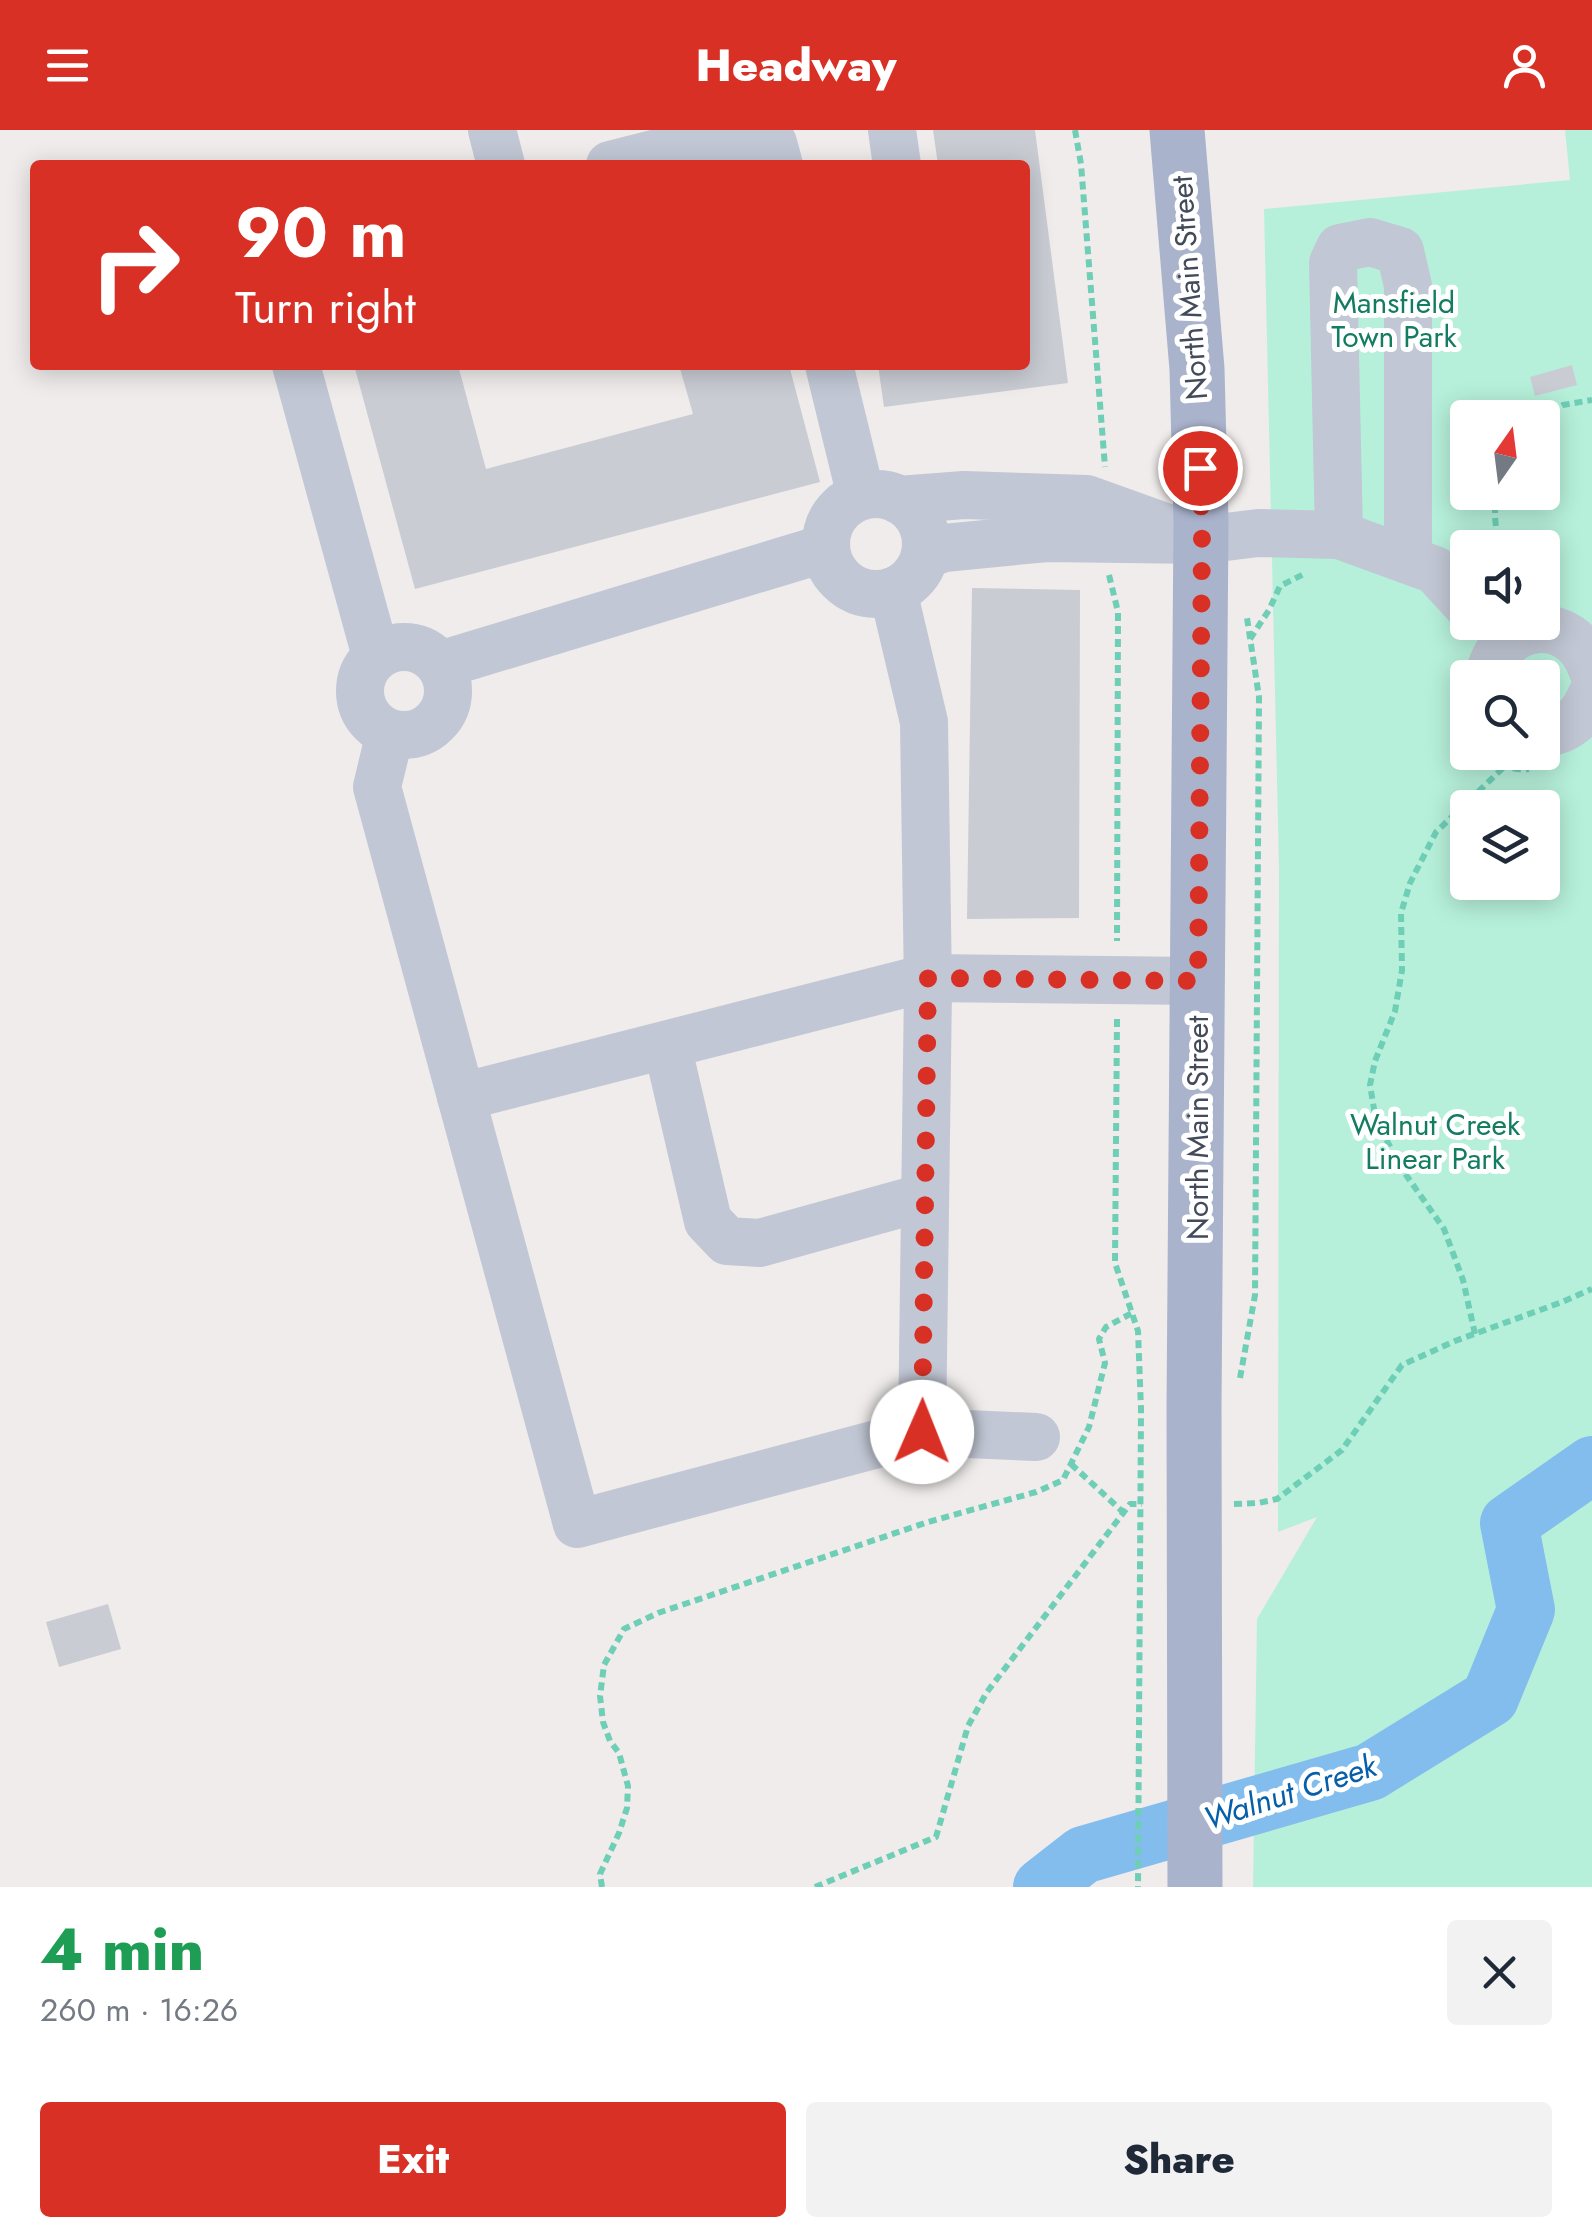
<!DOCTYPE html>
<html lang="en">
<head>
<meta charset="utf-8">
<style>
  :root { --surface:#fff; --page:#f2f2f3; --text:#1f2937; --muted:#747a83; --accent:#d93025 }
  body { margin:0; font-family:Jost,sans-serif; background:var(--page); color:var(--text); height:100vh; display:flex; flex-direction:column; font-size:38px; white-space:nowrap }
  * { box-sizing:border-box; margin:0 }
  p { font-size:32px; color:var(--muted) }
  .icon { flex:none; width:55px; height:55px; fill:none; stroke:currentColor; stroke-width:2; stroke-linecap:round; stroke-linejoin:round }
  .map { position:relative; height:1757px; overflow:hidden }
  .drawer { display:flex; flex-direction:column; background:var(--surface); flex:1 }
  .drawer>* { flex:none }
  .top-card { position:absolute; left:30px; top:30px; width:1000px; height:210px; border-radius:10px; box-shadow:0 5px 25px #0003; background:#d93025; color:#fff; overflow:hidden }
  .needle { width:65px; rotate:14deg }
  .buttons { position:absolute; left:1450px; top:270px; display:grid; gap:20px }
  .buttons a { display:grid; place-items:center; width:110px; height:110px; border-radius:10px; background:var(--surface); box-shadow:0 5px 25px #0003; font-size:50px }
  .pin { position:absolute; display:grid; place-items:center; width:85px; height:85px; color:#fff; margin:-42px; border:5px solid #fff; border-radius:50%; box-shadow:0 2px 10px #0007 }
  .me { position:absolute; width:110px; margin:-55px; rotate:1deg; stroke-linejoin:round; filter:drop-shadow(0 0 8px #0008) }
  .turn { display:flex; align-items:center; gap:35px; height:210px; padding:0 40px; font-size:45px }
  .turn .icon { width:130px; height:130px; stroke-width:2.5 }
  .turn b { display:block; font-size:70px; line-height:85px }
  .round { display:grid; place-items:center; flex:none; width:105px; height:105px; border-radius:10px; background:var(--page) }
  .summary { display:flex; align-items:center; justify-content:space-between; height:170px; padding:0 40px }
  h1 { font-size:60px; font-weight:800; line-height:75px; color:#1e9e55 }
  .primary-button { display:flex; gap:20px; margin-top:auto; padding:20px 40px }
  .primary-button a { flex:1; height:115px; border-radius:10px; background:var(--accent); color:#fff; font-size:40px; font-weight:800; line-height:115px; text-align:center }
  .primary-button a+a { background:var(--page); color:var(--text) }
  header { display:flex; justify-content:space-between; align-items:center; height:130px; padding:0 40px; background:var(--accent); color:#fff; font-size:45px; font-weight:800 }
  .map>svg:first-child { display:block }
</style>
</head>
<body>
<header><svg class="icon" aria-label="menu" viewBox="0 0 24 24"><path d="M4 6h16M4 12h16M4 18h16"/></svg>Headway<svg class="icon" aria-label="person" viewBox="0 0 24 24"><circle cx="12" cy="8" r="4"/><path d="M4 21q1-7 8-7t8 7"/></svg></header>
<div class="map">
<svg width="1592" height="1757" viewBox="0 0 1592 1757">
  <rect width="100%" height="100%" fill="#efeceb"/>
  <path fill="#b6f0da" fill-rule="evenodd" d="M1565 0H1592V1757H1253L1257 1489 1317 1387 1278 1402 1279 737 1264 79 1570 50ZM1468 288H1542V362H1468ZM1468 418H1542V492H1468ZM1468 548H1542V622H1468ZM1468 678H1542V752H1468Z"/>
  <g fill="none" stroke-linecap="round" stroke-linejoin="round">
    <path stroke="#82bdee" stroke-width="58" d="M1042 1757 1083 1725 1370 1642 1490 1568 1526 1480 1509 1393 1592 1335"/>
  </g>
  <g fill="#caccd4">
    <path d="M933 0H1035L1068 253 884 277 878 235H1025V35H938Z"/>
    <path d="M354 235H458L486 339 693 284 679 235H789L820 352 415 459Z"/>
    <path d="M1572 235 1577 255 1535 266 1530 247Z"/>
    <path d="M972 458 1080 460 1079 788 967 789Z"/>
    <path d="M108 1474 121 1519 59 1537 46 1492Z"/>
  </g>
  <g fill="none" stroke-linecap="round" stroke-linejoin="round">
    <g stroke="#6eceb6" stroke-width="6" stroke-dasharray="8 5" stroke-linecap="butt">
      <path d="M1075 0 1081 34 1105 337"/>
      <path d="M1539 288 1563 275 1592 270"/>
      <path d="M1495 362V387L1498 418"/>
      <path d="M1109 445 1118 482 1117 811"/>
      <path d="M1250 509 1269 480 1280 456 1304 444"/>
      <path d="M1464 575 1468 593"/>
      <path d="M1493 622C1506 635 1510 641 1529 639"/>
      <path d="M1117 889 1115 1133 1138 1201 1141 1279 1138 1757"/>
      <path d="M1475 1204 1463 1150 1444 1099 1404 1042 1376 991 1370 955 1375 931 1395 881 1402 840 1401 783 1410 753 1436 702 1506 635"/>
      <path d="M1240 1248 1255 1165 1259 567 1247 488"/>
      <path d="M1071 1334 1123 1382"/>
      <path d="M1234 1374 1258 1373 1277 1369 1342 1320 1402 1235 1455 1211 1562 1172 1592 1159"/>
      <path d="M602 1757 600 1744 619 1703 627 1678 628 1656 619 1623 610 1611 603 1592 600 1566 604 1535 624 1499 658 1483 928 1392 1036 1362 1063 1350 1089 1297 1105 1233 1099 1209 1106 1197 1132 1183"/>
      <path d="M815 1757 936 1707 968 1596 987 1562 1130 1374H1142"/>
    </g>
    <g stroke="#c1c7d4" stroke-width="48">
      <path d="M492 0 501 35"/>
      <path d="M892 0 897 35"/>
      <path d="M610 35 725 6 773 13 779 35"/>
      <path d="M296 235 376 526"/>
      <path d="M829 235 861 366"/>
      <circle cx="876" cy="414" r="50"/>
      <path d="M899 370 964 365 1087 369 1165 397"/>
      <path d="M1339 405 1333 133 1340 118 1370 112 1400 121 1408 156V430"/>
      <path d="M925 425 944 418 1047 408 1201 410 1258 403 1339 405 1435 440 1468 476"/>
      <circle cx="404" cy="561" r="44"/>
      <path d="M440 535 826 418"/>
      <path d="M1489 548C1498 488 1573 481 1592 539"/>
      <path d="M390 603 377 657 577 1394 922 1302 928 858 924 592 893 461"/>
      <path d="M1542 603C1567 602 1583 587 1592 564"/>
      <path d="M667 915 708 1091 727 1111 760 1113 925 1067"/>
      <path d="M461 967 927 848 1198 851"/>
      <path d="M922 1302 1036 1307"/>
    </g>
    <path stroke="#aab3cc" stroke-width="55" d="M1177 0 1197 239 1201 392 1194 1276 1195 1757"/>
  </g>
  <g fill="none" stroke-linecap="round" stroke-linejoin="round">
    <path stroke="#d93025" stroke-width="18" stroke-dasharray="0 32.4" d="M922 1302 928 848 1198 851 1202 410 1200 338"/>
  </g>
  <g text-anchor="middle" dominant-baseline="central" stroke-width="10" stroke-linejoin="round" paint-order="stroke">
    <g font-size="30" fill="#434a5a" stroke="#fff">
      <text transform="translate(1189 158) rotate(-94)">North Main Street</text>
      <text transform="translate(1197 998) rotate(-90)">North Main Street</text>
    </g>
    <g font-size="30" fill="#137c61" stroke="#fff">
      <text x="1394" y="172">Mansfield<tspan x="1394" dy="34">Town Park</tspan></text>
      <text x="1435" y="994">Walnut Creek<tspan x="1435" dy="34">Linear Park</tspan></text>
    </g>
    <g font-size="32" font-style="italic" fill="#075fa9" stroke="#fff">
      <text transform="translate(1290 1662) rotate(-18)">Walnut Creek</text>
    </g>
  </g>
</svg>
<div class="buttons">
<a><svg class="needle" viewBox="-14 -14 28 28"><path d="M0-13l5 13h-10z" fill="#e53935"/><path d="M0 13l5-13h-10z" fill="#747a83"/></svg></a>
<a><svg class="icon" aria-label="sound" viewBox="0 0 24 24"><path d="M4 9h4l5-4v14l-5-4H4zM17 9q2 3 0 6"/></svg></a>
<a><svg class="icon" aria-label="search" viewBox="0 0 24 24"><circle cx="10" cy="10" r="6"/><path d="M15 15l6 6"/></svg></a>
<a><svg class="icon" aria-label="layers" viewBox="0 0 24 24"><path d="M12 4l9 5-9 5-9-5zM3 14l9 5 9-5"/></svg></a>
</div>
<div class="pin" style="left:1200px;top:338px;background:#d93025"><svg class="icon" aria-label="arrive" viewBox="0 0 24 24"><path d="M6 21V4h12l-3 4 3 4H6"/></svg></div>
<svg class="me" style="left:922px;top:1302px" viewBox="-20 -20 40 40"><circle r="19" fill="#fff"/><path d="M0-13L10 11 0 6-10 11z" fill="#d93025"/></svg>
<div class="top-card">
<div class="turn"><svg class="icon" aria-label="right" viewBox="0 0 24 24"><path d="M7 20v-9h11M14 6l5 5-5 5"/></svg><div><b>90 m</b>Turn right</div></div>
</div>
</div>
<section class="drawer">
<div class="summary"><div><h1>4 min</h1><p>260 m · 16:26</p></div><a class="round"><svg class="icon" aria-label="close" viewBox="0 0 24 24"><path d="M6 6l12 12M18 6L6 18"/></svg></a></div>
<div class="primary-button"><a>Exit</a><a>Share</a></div>
</section>
</body>
</html>
